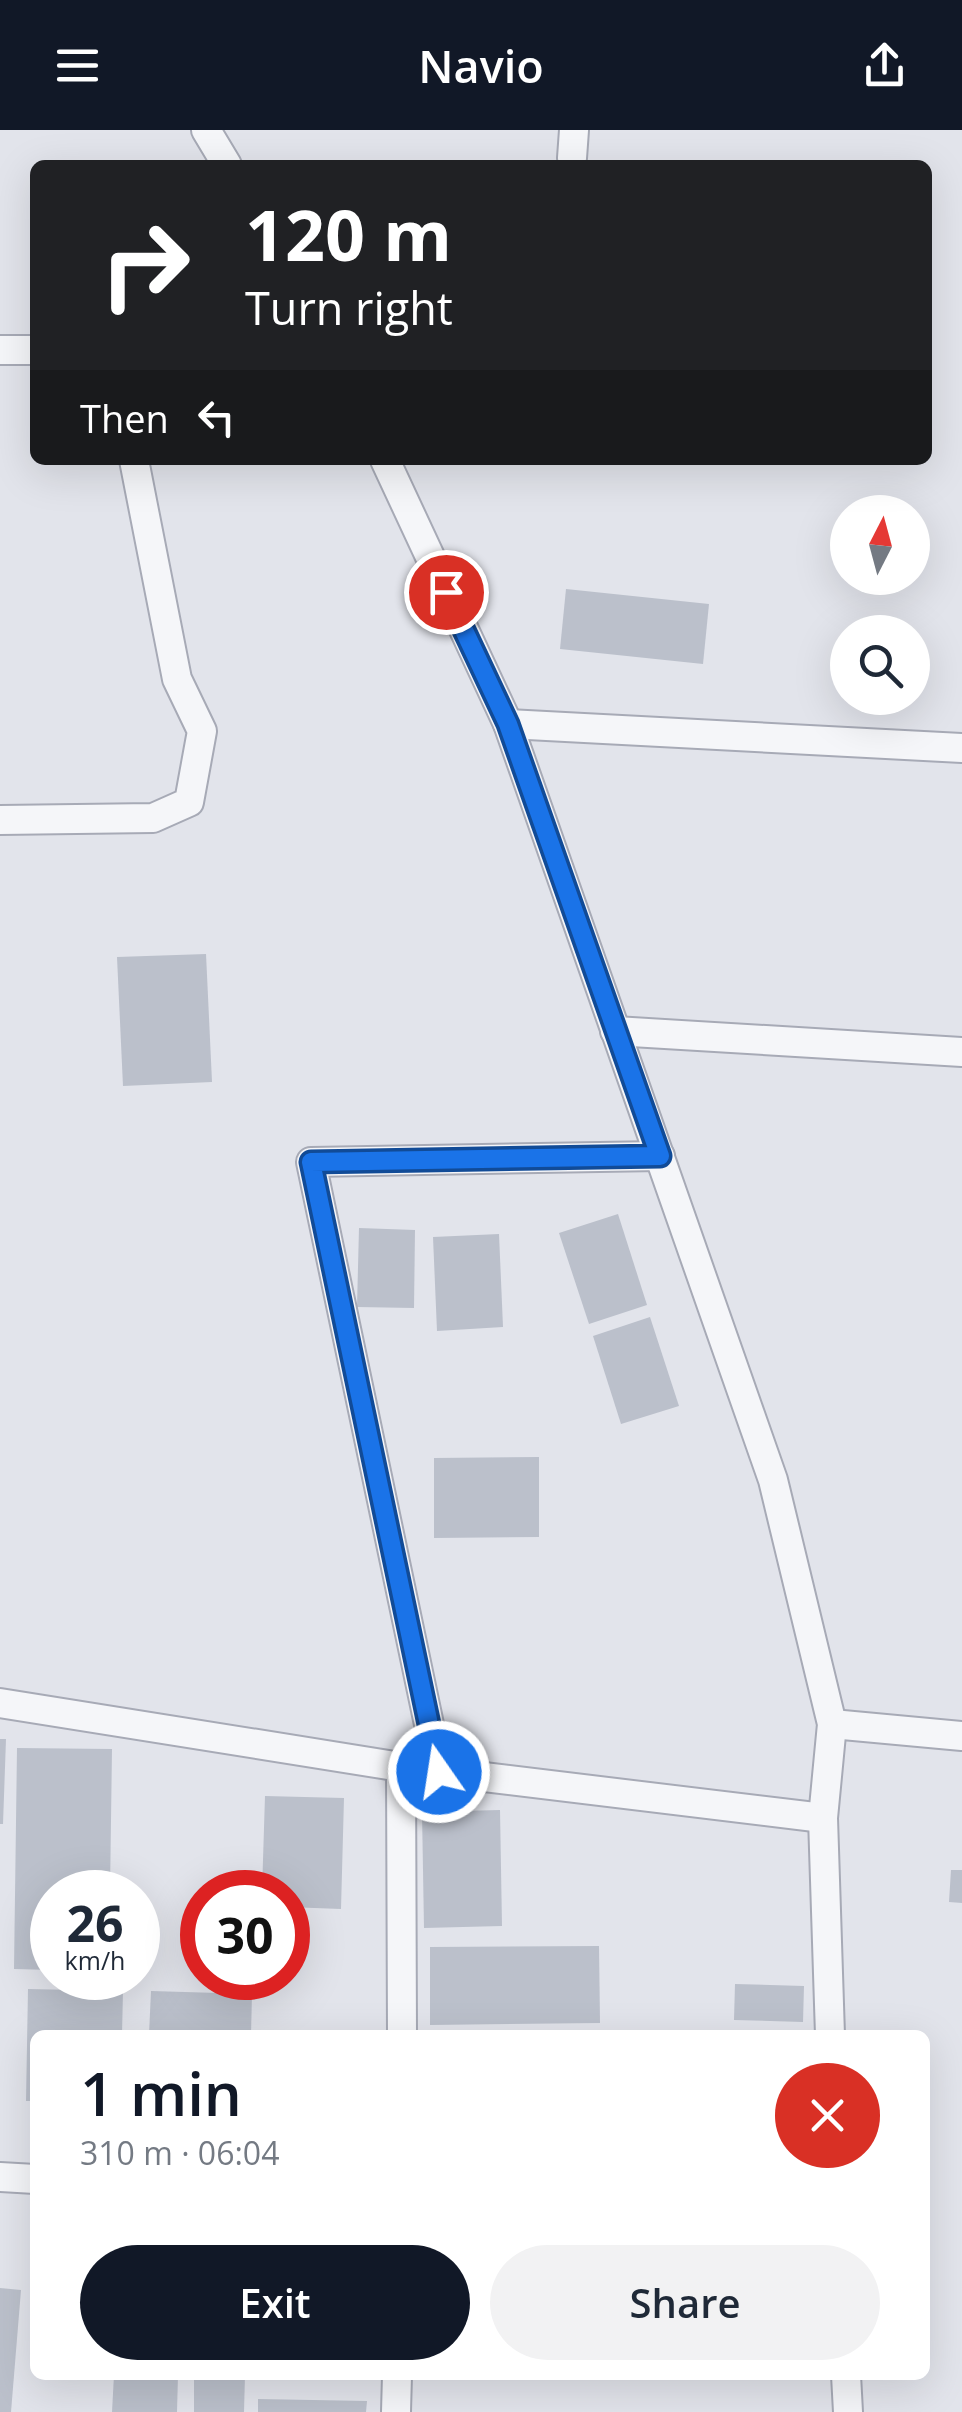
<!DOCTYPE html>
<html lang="en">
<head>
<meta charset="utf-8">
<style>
  :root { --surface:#fff; --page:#f2f2f3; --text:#1f2937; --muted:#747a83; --accent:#111827 }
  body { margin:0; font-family:"Open Sans",sans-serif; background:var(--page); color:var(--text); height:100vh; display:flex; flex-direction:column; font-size:38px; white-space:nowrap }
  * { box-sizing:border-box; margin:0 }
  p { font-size:32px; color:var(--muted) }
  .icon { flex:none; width:55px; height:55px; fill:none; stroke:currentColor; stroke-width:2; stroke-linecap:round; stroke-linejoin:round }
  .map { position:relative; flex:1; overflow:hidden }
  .details { position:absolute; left:30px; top:1900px; width:900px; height:350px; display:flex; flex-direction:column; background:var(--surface); border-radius:15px; box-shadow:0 10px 40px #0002 }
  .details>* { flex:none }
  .top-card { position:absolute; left:30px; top:30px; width:902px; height:305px; border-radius:15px; box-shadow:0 10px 40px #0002; background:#202124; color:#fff; overflow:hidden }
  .needle { width:65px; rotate:6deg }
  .fabs { position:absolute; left:830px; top:365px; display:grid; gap:20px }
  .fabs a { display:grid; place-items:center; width:100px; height:100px; border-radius:50%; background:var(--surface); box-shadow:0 10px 40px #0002; font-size:50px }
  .speed { position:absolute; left:30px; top:1740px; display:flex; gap:20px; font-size:50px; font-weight:700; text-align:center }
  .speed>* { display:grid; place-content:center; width:130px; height:130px; border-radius:50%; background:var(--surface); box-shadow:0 10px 40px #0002; line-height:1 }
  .speed small { font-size:25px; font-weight:400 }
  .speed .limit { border:15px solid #d22; background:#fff; color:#111 }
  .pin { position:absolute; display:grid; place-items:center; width:85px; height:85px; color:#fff; margin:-42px; border:5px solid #fff; border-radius:50%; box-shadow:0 2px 10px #0007 }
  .me { position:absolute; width:110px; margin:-55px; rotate:347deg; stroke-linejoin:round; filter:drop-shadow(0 0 8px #0008) }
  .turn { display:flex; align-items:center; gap:35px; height:210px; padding:0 50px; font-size:45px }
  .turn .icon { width:130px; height:130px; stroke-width:2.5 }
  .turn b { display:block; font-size:70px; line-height:85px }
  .then { display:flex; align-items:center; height:95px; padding:0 50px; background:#0003; gap:20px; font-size:38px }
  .round { display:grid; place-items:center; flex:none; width:105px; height:105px; border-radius:52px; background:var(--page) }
  .summary { display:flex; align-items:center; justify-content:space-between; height:170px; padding:0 50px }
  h1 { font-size:60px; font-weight:600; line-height:75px; color:var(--accent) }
  .primary-button { display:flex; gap:20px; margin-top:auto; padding:20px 50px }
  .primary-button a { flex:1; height:115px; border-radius:60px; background:var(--accent); color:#fff; font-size:40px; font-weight:600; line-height:115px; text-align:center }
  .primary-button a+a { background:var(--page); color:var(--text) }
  header { display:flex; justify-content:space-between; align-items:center; height:130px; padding:0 50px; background:var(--accent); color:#fff; font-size:45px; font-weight:600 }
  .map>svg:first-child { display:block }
</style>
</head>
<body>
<header><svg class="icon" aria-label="menu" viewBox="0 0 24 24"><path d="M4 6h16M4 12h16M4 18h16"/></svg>Navio<svg class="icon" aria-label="share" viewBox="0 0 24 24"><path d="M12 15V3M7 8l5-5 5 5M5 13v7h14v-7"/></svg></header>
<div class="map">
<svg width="962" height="2282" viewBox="0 0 962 2282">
  <rect width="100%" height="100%" fill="#e2e4eb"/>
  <g fill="#bbc0cb">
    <path d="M566 459 709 474 703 534 560 519Z"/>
    <path d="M206 824 212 952 123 956 117 827Z"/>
    <path d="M618 1084 647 1175 589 1194 559 1103Z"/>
    <path d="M359 1098 415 1100 414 1178 357 1177Z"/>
    <path d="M499 1104 503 1197 437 1201 433 1107Z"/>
    <path d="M650 1187 679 1276 621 1294 593 1206Z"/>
    <path d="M539 1327V1407L434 1408V1328Z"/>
    <path d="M0 1609H6L3 1694H0Z"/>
    <path d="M17 1618 112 1619 110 1762H52V1840L14 1839Z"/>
    <path d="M265 1666 344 1668 341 1779 288 1777V1762H262Z"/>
    <path d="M500 1680 502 1796 424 1798 422 1682Z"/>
    <path d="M951 1740H962V1773L949 1772Z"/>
    <path d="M599 1816 600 1893 430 1895V1817Z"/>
    <path d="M735 1854 804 1856 803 1892 734 1890Z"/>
    <path d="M28 1859 123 1861 122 1905H35V1971H26Z"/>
    <path d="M151 1861 252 1864 251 1905H149Z"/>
    <path d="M0 2158 21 2160 11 2282H0Z"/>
    <path d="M114 2245H178L177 2282H112Z"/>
    <path d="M194 2245H245L244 2282H194Z"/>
    <path d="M258 2269 367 2271 366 2282H258Z"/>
  </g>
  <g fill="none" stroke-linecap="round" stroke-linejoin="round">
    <defs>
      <g id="minor">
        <path d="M206 0 227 35"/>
        <path d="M572 28 574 0"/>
        <path d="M0 220H35"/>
        <path d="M385 330 508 594 773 1350 832 1594 823 1688 830 1905"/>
        <path d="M508 594 962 618"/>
        <path d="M0 690 153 688 189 672 202 601 177 549 134 330"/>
        <path d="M615 901 962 922"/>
        <path d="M0 1573 401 1637 823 1688"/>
        <path d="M832 1594 962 1606"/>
        <path d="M401 1637 402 1905"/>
        <path d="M439 1642 311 1032 660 1026"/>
        <path d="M0 2047 35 2049"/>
        <path d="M846 2245 848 2282"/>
        <path d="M396 2282 397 2245"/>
      </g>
    </defs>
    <use href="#minor" stroke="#a7aab6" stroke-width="32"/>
    <use href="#minor" stroke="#f5f6f9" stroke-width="28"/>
  </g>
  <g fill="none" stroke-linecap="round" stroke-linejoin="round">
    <defs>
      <path id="route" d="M439 1642 311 1032 660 1026 508 594 446 462"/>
    </defs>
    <use href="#route" stroke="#114b97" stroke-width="25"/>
    <use href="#route" stroke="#1a73e8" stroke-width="18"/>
  </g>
</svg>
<div class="fabs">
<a><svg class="needle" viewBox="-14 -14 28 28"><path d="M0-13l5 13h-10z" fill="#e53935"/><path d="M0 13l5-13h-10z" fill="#747a83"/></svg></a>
<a><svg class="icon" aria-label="search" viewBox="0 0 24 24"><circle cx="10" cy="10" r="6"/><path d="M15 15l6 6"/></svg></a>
</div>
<div class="speed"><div>26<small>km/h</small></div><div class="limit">30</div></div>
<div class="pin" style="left:446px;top:462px;background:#d93025"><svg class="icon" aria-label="arrive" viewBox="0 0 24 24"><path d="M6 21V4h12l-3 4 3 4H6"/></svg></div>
<svg class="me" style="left:439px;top:1642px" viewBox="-20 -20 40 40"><circle r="17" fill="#1a73e8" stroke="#fff" stroke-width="3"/><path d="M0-11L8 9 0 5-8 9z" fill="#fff"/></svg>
<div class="top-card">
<div class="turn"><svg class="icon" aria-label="right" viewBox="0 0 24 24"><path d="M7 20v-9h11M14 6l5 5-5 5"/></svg><div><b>120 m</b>Turn right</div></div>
<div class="then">Then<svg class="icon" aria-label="left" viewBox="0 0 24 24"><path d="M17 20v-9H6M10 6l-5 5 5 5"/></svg></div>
</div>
<section class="details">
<div class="summary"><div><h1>1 min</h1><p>310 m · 06:04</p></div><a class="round" style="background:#d93025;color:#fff"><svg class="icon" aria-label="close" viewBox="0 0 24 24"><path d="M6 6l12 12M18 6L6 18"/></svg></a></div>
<div class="primary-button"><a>Exit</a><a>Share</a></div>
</section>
</div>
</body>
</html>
